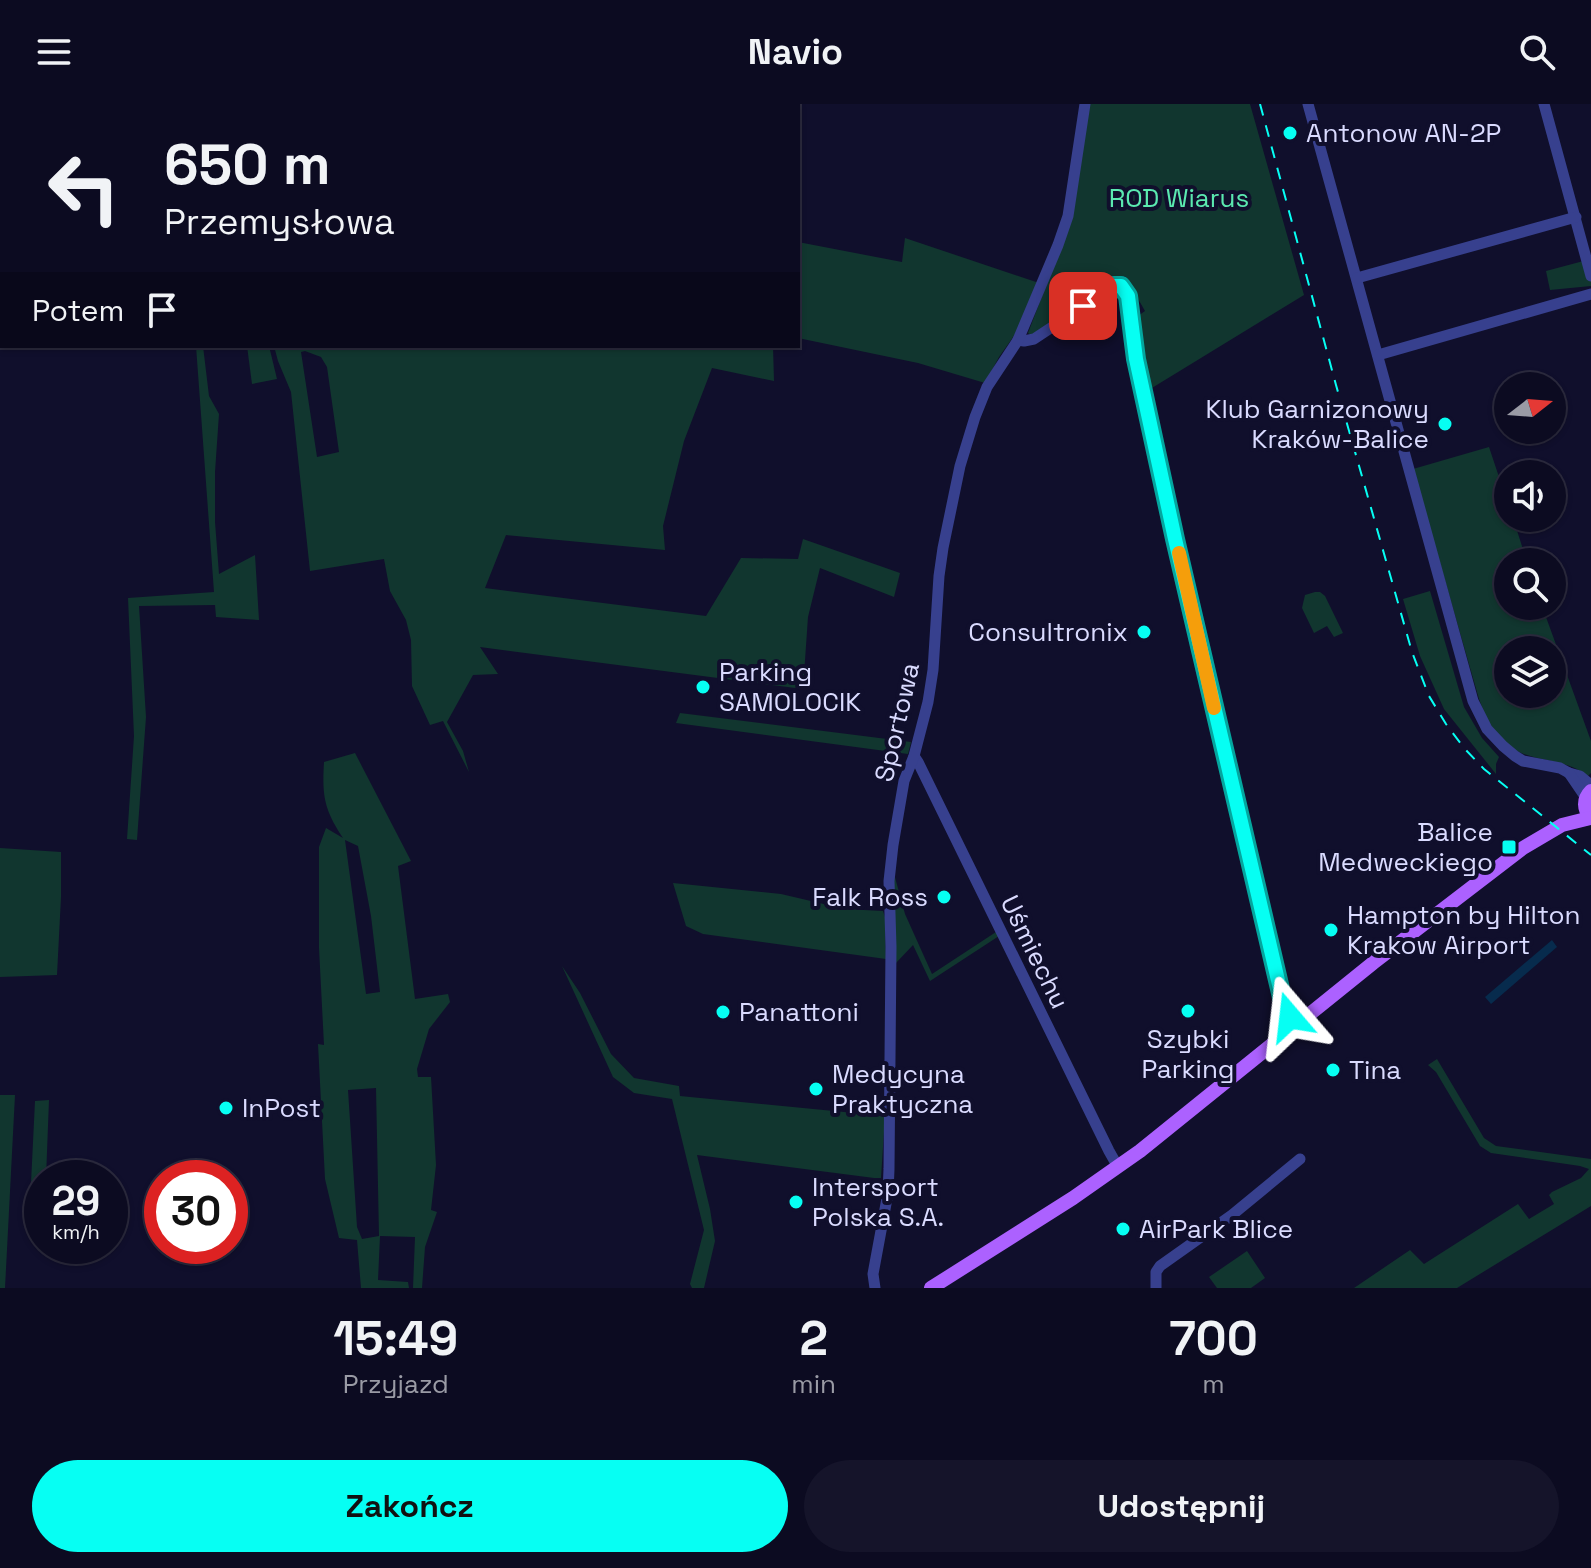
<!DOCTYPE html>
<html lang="pl">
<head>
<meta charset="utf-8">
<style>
  :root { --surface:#0c0b21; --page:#15142a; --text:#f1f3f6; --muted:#9a9ba5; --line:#2c2b3f; --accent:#06fff3 }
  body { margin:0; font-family:"Space Grotesk",sans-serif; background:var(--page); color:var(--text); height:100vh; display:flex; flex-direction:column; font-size:30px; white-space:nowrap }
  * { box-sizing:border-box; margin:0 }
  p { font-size:26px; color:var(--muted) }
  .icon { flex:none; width:44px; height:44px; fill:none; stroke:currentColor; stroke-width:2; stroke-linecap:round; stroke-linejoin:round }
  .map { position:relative; height:1184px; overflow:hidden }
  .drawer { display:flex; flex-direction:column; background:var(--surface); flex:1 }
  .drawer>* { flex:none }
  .top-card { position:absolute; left:0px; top:0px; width:800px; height:244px; box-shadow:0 2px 6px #0004,0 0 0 2px var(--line); background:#0c0b21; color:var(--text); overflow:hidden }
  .needle { width:52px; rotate:73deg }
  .tools { position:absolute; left:1494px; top:268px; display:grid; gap:16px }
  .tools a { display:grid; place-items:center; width:72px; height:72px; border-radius:50%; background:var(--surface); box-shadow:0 2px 6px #0004,0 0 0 2px var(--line); font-size:40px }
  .speed { position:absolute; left:24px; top:1056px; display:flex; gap:16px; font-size:40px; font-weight:700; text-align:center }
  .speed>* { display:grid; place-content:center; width:104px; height:104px; border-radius:50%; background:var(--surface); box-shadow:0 2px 6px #0004,0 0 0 2px var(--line); line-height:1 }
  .speed small { font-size:20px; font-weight:400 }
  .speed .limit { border:12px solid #d22; background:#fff; color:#111 }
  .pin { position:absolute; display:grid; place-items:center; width:68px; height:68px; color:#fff; margin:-34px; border-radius:16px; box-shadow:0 4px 12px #0006 }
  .me { position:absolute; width:88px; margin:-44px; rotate:343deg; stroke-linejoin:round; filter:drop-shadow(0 0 6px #0008) }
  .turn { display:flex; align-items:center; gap:28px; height:168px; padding:0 32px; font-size:36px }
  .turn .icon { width:104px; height:104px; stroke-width:2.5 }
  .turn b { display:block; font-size:56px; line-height:68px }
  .then { display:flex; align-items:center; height:76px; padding:0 32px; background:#0003; gap:16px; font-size:30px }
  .eta { display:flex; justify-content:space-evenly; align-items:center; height:136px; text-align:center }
  .eta b { font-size:48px; font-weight:600; line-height:56px }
  .primary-button { display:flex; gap:16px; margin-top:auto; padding:16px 32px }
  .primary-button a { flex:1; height:92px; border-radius:48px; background:var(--accent); color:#111; font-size:32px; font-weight:600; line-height:92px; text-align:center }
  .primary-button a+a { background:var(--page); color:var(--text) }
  header { display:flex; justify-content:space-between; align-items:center; height:104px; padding:0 32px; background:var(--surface); font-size:36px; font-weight:600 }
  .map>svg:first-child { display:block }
</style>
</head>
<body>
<header><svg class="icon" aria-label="menu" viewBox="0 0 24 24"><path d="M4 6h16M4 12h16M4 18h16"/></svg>Navio<svg class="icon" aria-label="search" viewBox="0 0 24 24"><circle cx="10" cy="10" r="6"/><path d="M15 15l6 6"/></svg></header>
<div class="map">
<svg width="1591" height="1184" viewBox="0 0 1591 1184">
  <rect width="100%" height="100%" fill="#100f2c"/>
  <g fill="#11362f" fill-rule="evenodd">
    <rect x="238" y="0" width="533" height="2"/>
    <path d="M1088 0H1250L1304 191 1147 287 1138 244 1142 243 1141 229 1136 228 1135 214 1145 207 1125 172 1114 176 1037 230 1032 232 1028 229 1064 134Z"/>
    <path d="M905 134 1039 179 1016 229 999 253 985 279 918 259 798 234V138L902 158Z"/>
    <path d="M1591 155V182L1550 186 1546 167Z"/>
    <path d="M196 242H203L209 292 219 310 215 368V418L219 470 255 451 259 516 216 513 215 501 139 502 146 613 137 736 127 735 134 632 128 494 214 488Z"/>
    <path d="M247 242H269L277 275 252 280Z"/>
    <path d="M274 242H773L774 277 712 264 684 337 663 422 665 446 506 431 485 484 706 512 741 454 798 455 803 435 900 469 894 493 820 464 808 513 803 585 480 543 498 570 473 571 447 618 463 647 469 668 443 617 430 621 412 582 411 536 406 516 390 487 384 455 310 467 291 288 278 257ZM305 247 321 253 327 263 339 348 317 353 301 248Z"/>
    <path d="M1489 343 1508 400V414H1513L1527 458H1508V502H1542L1591 637V669L1588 672C1563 653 1534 659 1510 643 1495 633 1485 612 1479 595L1413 365ZM1508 546H1552V590H1508Z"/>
    <path d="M1430 487 1464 603 1482 634 1499 653 1496 660V670L1444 605 1420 552 1403 495Z"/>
    <path d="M1315 488H1320L1325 492 1343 529 1334 533 1327 522 1314 529 1302 504 1305 491Z"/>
    <path d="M680 609 911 638 908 650 676 619Z"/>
    <path d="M355 649 411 757 398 762 415 895 448 890 450 898 429 925 417 965 418 973H431L436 1061 431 1106 437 1108 425 1143 422 1184H413L415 1133 380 1132 378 1176 408 1178 409 1184H361L357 1136 339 1134 325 1075 318 940 324 941 319 844V743L326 724 343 734C324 705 322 692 324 658ZM345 736 358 742 371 812 380 888 366 890ZM376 984 379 1132 362 1135 357 1123 348 986Z"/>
    <path d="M0 744 61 748V793L57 871 0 873Z"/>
    <path d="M893 766 905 810 932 870 996 828 999 832 930 877 913 841 895 860Z"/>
    <path d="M673 779 781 790 845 805 883 807 885 813 886 855 703 830 686 822Z"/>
    <path d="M562 862 580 889 611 950 634 974 679 982 680 992 885 1012 881 1074H874L697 1051 710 1105 715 1137 704 1184H692L690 1180 704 1126 672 995 634 989 613 973Z"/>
    <path d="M1437 955 1484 1034 1496 1042 1591 1055V1102L1457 1184H1354L1410 1146 1424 1160 1518 1100 1529 1115 1554 1100 1549 1091 1552 1088 1581 1074 1589 1065 1580 1062 1491 1049 1480 1042 1436 968 1428 961Z"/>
    <path d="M0 991H15L5 1184H0Z"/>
    <path d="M49 996 46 1074H42V1121L29 1120 35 997Z"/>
    <path d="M1247 1147 1265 1174 1251 1184H1217L1209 1173Z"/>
  </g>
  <path fill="#072b4d" d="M1552 836 1557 843 1491 900 1485 893Z"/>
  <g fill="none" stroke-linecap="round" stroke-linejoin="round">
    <g stroke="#37408e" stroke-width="11">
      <path d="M1308 0 1473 597 1487 625 1503 642 1515 652 1523 657 1560 664 1569 669 1580 672 1591 681"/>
      <path d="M1544 0 1591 172"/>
      <path d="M1357 174 1576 113"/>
      <path d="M1018 236 1024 237 1034 235 1114 182H1121L1128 192 1136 255 1198 536 1284 902 1296 922"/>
      <path d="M1378 251 1591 190"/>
      <path d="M914 652 918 658 1109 1047 1118 1063"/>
      <path d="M1569 669 1586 694"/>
      <path d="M875 1184 873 1170 888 1089 889 1065 891 843 889 777 893 741 904 677 914 652 928 598 933 566 939 472 943 444 960 362 975 313 987 283 1018 236 1058 141 1068 112 1085 0"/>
      <path d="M1156 1184V1168L1160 1162 1232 1111 1300 1055"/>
    </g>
    <g stroke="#ac61ff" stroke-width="14">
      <path d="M1591 687C1583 695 1583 705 1591 714"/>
      <path d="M931 1184 1073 1094 1140 1047 1373 859 1523 744 1562 721 1590 714"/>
    </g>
    <path stroke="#06fff3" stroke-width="2" stroke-dasharray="12 10" stroke-linecap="butt" d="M1260 0 1336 281 1412 548 1429 592 1446 620 1464 644 1484 665 1591 751"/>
  </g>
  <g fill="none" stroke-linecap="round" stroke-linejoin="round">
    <defs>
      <path id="route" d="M1083 202 1108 185 1114 182H1121L1128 192 1136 255 1175 435 1284 902 1290 913"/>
    </defs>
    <use href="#route" stroke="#04a69e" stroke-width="20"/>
    <use href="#route" stroke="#06fff3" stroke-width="14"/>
    <path stroke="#f59e0b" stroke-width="14" d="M1179 449 1214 604"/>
  </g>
  <g fill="#06fff3" stroke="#100f2c" stroke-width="3">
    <circle cx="1290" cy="29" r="8"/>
    <circle cx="1445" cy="320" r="8"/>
    <circle cx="1144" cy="528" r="8"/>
    <circle cx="703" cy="583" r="8"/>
    <rect x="1501" y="735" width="16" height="16" rx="4"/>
    <circle cx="944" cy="793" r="8"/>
    <circle cx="1331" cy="826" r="8"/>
    <circle cx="1188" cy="907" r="8"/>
    <circle cx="723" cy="908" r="8"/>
    <circle cx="1333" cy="966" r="8"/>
    <circle cx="816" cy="985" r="8"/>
    <circle cx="226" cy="1004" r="8"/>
    <circle cx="796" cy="1098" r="8"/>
    <circle cx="1123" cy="1125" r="8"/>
  </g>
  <g text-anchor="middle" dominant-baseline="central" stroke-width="8" stroke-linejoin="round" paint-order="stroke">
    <g font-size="26" fill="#dadbff" stroke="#100f2c" text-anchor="start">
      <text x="1306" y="29">Antonow AN-2P</text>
      <text x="1429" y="305" text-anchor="end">Klub Garnizonowy<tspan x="1429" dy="30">Kraków-Balice</tspan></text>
      <text x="1128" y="528" text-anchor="end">Consultronix</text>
      <text x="719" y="568">Parking<tspan x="719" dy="30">SAMOLOCIK</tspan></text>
      <text x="1493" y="728" text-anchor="end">Balice<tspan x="1493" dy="30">Medweckiego</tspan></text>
      <text x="928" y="793" text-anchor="end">Falk Ross</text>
      <text x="1347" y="811">Hampton by Hilton<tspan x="1347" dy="30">Krakow Airport</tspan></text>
      <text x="739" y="908">Panattoni</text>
      <text x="1188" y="935" text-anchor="middle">Szybki<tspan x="1188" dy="30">Parking</tspan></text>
      <text x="1349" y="966">Tina</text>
      <text x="832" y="970">Medycyna<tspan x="832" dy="30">Praktyczna</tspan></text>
      <text x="242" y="1004">InPost</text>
      <text x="812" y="1083">Intersport<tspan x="812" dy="30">Polska S.A.</tspan></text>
      <text x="1139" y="1125">AirPark Blice</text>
    </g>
    <g font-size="26" fill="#5be9b0" stroke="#100f2c">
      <text x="1179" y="94">ROD Wiarus</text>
    </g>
    <g font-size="26" fill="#dadbff" stroke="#100f2c">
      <text transform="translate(897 618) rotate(-77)">Sportowa</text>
      <text transform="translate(1035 848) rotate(64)">Uśmiechu</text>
    </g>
  </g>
</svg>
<div class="tools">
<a><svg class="needle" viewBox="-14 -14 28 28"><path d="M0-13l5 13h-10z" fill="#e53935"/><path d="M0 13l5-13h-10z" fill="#9a9ba5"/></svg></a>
<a><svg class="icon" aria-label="sound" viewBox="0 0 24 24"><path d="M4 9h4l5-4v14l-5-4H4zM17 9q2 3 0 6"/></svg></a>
<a><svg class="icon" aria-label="search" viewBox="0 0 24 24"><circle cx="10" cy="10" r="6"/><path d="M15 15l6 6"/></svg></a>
<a><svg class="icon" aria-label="layers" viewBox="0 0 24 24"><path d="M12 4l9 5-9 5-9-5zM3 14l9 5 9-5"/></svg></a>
</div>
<div class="speed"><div>29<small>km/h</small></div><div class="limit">30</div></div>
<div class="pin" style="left:1083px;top:202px;background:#d93025"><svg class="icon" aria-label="arrive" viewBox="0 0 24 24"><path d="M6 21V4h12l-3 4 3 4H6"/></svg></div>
<svg class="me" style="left:1290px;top:913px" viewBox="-20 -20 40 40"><path d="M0-17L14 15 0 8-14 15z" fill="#06fff3" stroke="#fff" stroke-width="4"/></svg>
<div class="top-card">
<div class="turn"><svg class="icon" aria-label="left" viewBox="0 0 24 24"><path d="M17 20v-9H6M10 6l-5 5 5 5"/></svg><div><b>650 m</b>Przemysłowa</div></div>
<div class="then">Potem<svg class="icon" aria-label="arrive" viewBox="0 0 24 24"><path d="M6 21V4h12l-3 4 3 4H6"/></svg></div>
</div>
</div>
<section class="drawer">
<div class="eta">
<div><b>15:49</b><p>Przyjazd</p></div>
<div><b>2</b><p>min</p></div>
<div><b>700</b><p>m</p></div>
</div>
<div class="primary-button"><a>Zakończ</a><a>Udostępnij</a></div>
</section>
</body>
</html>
